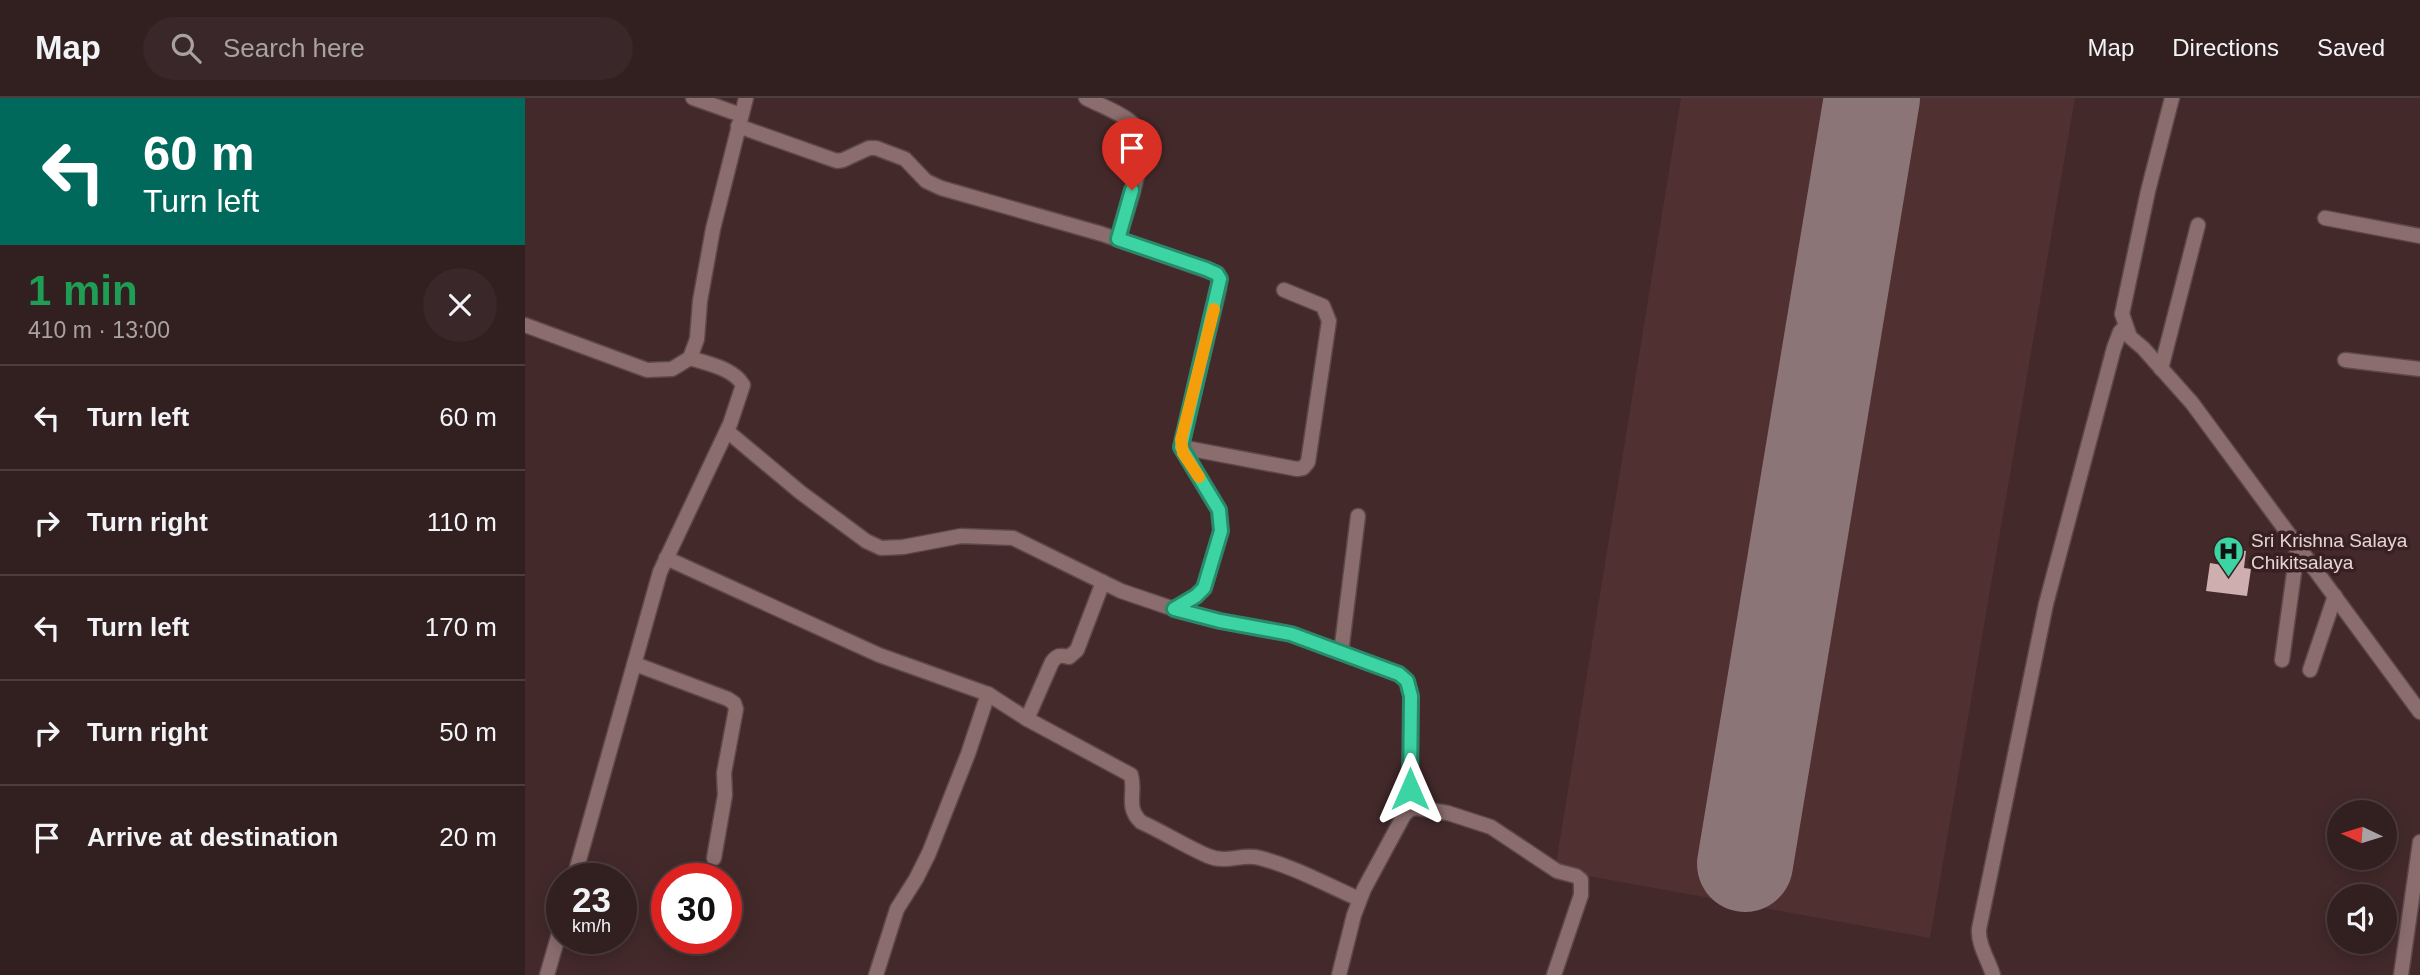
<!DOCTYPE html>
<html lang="en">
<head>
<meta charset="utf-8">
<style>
  :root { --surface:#321f20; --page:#3a2729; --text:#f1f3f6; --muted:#a8a2a5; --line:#4d3d3e }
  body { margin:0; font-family:Helvetica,sans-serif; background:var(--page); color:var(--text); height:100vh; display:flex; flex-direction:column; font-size:26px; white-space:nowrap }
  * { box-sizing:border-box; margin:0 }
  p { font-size:23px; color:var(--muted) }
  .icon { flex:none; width:38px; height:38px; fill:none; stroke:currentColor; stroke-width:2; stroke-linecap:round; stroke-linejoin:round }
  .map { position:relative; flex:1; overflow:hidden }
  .details { display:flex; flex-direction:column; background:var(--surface); width:525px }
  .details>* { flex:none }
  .guide { background:#00695c; color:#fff; overflow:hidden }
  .needle { width:46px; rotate:274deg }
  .buttons { position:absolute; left:1802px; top:702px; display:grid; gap:14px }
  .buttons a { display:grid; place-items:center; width:70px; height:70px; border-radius:50%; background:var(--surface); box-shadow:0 4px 18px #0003,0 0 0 2px var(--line); font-size:35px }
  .speed { position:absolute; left:21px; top:765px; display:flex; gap:14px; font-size:35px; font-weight:700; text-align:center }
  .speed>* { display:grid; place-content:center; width:91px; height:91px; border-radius:50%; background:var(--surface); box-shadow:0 4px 18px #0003,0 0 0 2px var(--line); line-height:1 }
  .speed small { font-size:18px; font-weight:400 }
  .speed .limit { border:10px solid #d22; background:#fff; color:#111 }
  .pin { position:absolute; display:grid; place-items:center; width:60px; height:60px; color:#fff; margin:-72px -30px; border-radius:50% 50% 50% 0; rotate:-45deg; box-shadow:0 0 7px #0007 }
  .pin .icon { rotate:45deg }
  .me { position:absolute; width:77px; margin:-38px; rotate:0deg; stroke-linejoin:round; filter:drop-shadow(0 0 5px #0008) }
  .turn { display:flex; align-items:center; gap:24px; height:147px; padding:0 28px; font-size:32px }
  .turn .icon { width:91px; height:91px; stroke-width:2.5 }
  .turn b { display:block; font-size:49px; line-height:60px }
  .round { display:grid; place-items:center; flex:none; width:74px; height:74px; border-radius:37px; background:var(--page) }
  .summary { display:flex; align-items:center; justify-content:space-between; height:119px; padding:0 28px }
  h1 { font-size:42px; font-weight:800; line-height:52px; color:#1e9e55 }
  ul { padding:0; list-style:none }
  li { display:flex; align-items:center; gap:21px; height:105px; padding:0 28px; border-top:2px solid var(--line) }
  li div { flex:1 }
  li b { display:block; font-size:26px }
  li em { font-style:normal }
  header { display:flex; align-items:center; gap:42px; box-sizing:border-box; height:98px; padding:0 35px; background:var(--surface); border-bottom:2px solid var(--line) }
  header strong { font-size:33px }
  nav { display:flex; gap:38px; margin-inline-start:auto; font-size:24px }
  .search { width:490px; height:63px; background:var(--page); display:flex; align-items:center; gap:18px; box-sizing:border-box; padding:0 24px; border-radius:38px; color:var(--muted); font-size:26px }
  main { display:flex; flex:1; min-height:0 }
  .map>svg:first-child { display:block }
</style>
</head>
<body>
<header>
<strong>Map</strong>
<div class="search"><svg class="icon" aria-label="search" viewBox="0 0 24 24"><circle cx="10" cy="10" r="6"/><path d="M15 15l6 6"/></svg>Search here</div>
<nav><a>Map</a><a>Directions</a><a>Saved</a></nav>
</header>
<main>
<section class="details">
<div class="guide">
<div class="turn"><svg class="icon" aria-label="left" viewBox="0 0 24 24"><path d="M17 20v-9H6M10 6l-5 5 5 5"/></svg><div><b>60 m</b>Turn left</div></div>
</div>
<div class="summary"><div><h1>1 min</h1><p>410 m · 13:00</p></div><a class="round"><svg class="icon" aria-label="close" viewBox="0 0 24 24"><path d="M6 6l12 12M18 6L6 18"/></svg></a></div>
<ul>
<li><svg class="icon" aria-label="left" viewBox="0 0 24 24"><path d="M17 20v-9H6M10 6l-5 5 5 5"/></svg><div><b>Turn left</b></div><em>60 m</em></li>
<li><svg class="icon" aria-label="right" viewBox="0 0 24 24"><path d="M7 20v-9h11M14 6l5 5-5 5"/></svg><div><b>Turn right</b></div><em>110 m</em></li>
<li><svg class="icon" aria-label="left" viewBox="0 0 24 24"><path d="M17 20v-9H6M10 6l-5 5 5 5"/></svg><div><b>Turn left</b></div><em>170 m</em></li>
<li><svg class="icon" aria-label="right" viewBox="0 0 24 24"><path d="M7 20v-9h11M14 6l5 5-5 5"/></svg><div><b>Turn right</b></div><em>50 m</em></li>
<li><svg class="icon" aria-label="arrive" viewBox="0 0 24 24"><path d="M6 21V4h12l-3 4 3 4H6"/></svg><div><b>Arrive at destination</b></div><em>20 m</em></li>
</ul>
</section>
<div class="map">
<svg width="1895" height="877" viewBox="0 0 1895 877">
  <rect width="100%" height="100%" fill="#43292a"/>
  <path fill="#513032" d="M1156 0H1550L1405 840 1030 772Z"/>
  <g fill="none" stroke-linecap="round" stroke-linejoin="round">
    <path stroke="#8b7576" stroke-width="96" d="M1220 766 1347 0"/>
  </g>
  <path fill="#ceaeae" d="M1705 451 1721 453 1719 470 1726 471 1722 498 1681 493 1685 465 1703 468Z"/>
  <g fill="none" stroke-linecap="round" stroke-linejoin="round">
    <defs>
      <g id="minor">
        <path d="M168 0 216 17"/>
        <path d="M561 0C574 7 599 16 608 26 629 48 600 116 593 141"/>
        <path d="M1647 0 1623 93 1597 216 1605 239 1618 250 1667 305 1895 614"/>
        <path d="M213 28 312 63 318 62 344 50H351L380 61 401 83 416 90 577 136 692 176 694 181V191L656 349 694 412 696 433 679 490 671 498 649 511"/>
        <path d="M1800 120 1895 138"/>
        <path d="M0 227 122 272 147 271 165 260 172 241 175 203 188 131 221 0"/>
        <path d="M1820 262 1895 271"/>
        <path d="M1636 271 1673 127"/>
        <path d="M202 333 275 394 341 443 356 450 378 449 436 438 488 440 596 493 649 511 695 523 766 536 874 576 882 583 886 598 885 711"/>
        <path d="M656 349 772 371 778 370 783 364 804 223 798 208 759 192"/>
        <path d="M141 460 354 557 463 596 502 621 606 677C611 695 600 709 616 724 638 734 660 748 683 758 702 766 717 755 735 760 770 769 802 787 834 801"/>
        <path d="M816 555 833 418"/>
        <path d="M1757 562 1773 446"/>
        <path d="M110 566 203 601 209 605 211 611 199 675 200 697 189 760"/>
        <path d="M1785 572 1810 498"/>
        <path d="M502 621 527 564C532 557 535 557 544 559L552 552 578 484"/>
        <path d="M49 780 135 474 205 326 218 287C208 270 183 266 165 260"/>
        <path d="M22 877 37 825"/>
        <path d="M351 877 372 811 391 781 404 755 443 656 463 596"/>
        <path d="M814 877 829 817 839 791 879 717 885 711 892 710 923 715 966 729 1032 773 1051 778 1056 782V797L1029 877"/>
        <path d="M1468 877C1463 861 1453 847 1454 831L1521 506 1589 250 1595 234 1600 229"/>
        <path d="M1876 877 1895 744"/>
      </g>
    </defs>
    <use href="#minor" stroke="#5d4849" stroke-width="17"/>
    <use href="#minor" stroke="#8b6d6e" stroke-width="14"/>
  </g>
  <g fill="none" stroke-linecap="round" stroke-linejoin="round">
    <defs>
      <path id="route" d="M607 92 593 141 681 171 692 176 695 181 656 349 694 412 696 433 679 490 671 498 649 511 695 523 766 536 874 576 882 583 886 598 885 691"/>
    </defs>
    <use href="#route" stroke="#288a6a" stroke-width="18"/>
    <use href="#route" stroke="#3dd4a3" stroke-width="12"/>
    <path stroke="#f59e0b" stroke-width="12" d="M674 379 658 355 656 342 689 211"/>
  </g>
  <defs>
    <symbol id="hospital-pin" viewBox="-11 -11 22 30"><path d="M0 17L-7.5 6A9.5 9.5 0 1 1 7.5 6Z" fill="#3dd4a3" stroke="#381f20"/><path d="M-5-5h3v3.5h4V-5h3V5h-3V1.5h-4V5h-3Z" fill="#111"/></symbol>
  </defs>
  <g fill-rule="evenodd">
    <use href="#hospital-pin" x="1686" y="436" width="35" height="47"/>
  </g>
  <g text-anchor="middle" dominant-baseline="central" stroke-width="7" stroke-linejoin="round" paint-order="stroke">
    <g font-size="19" fill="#e6d5d5" stroke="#381f20" text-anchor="start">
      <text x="1726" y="442">Sri Krishna Salaya<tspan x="1726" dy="22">Chikitsalaya</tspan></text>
    </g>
  </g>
</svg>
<div class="buttons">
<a><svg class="needle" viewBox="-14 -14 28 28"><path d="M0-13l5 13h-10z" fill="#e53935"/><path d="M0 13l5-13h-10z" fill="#a8a2a5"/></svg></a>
<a><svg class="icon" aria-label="sound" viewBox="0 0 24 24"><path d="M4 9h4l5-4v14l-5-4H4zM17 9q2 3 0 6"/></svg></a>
</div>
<div class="speed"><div>23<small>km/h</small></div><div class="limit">30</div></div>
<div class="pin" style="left:607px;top:92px;background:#d93025"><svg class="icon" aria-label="arrive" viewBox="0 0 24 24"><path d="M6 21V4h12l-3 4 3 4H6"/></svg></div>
<svg class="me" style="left:885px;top:691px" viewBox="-20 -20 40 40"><path d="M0-17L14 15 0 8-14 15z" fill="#3dd4a3" stroke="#fff" stroke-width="4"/></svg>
</div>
</main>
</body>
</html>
